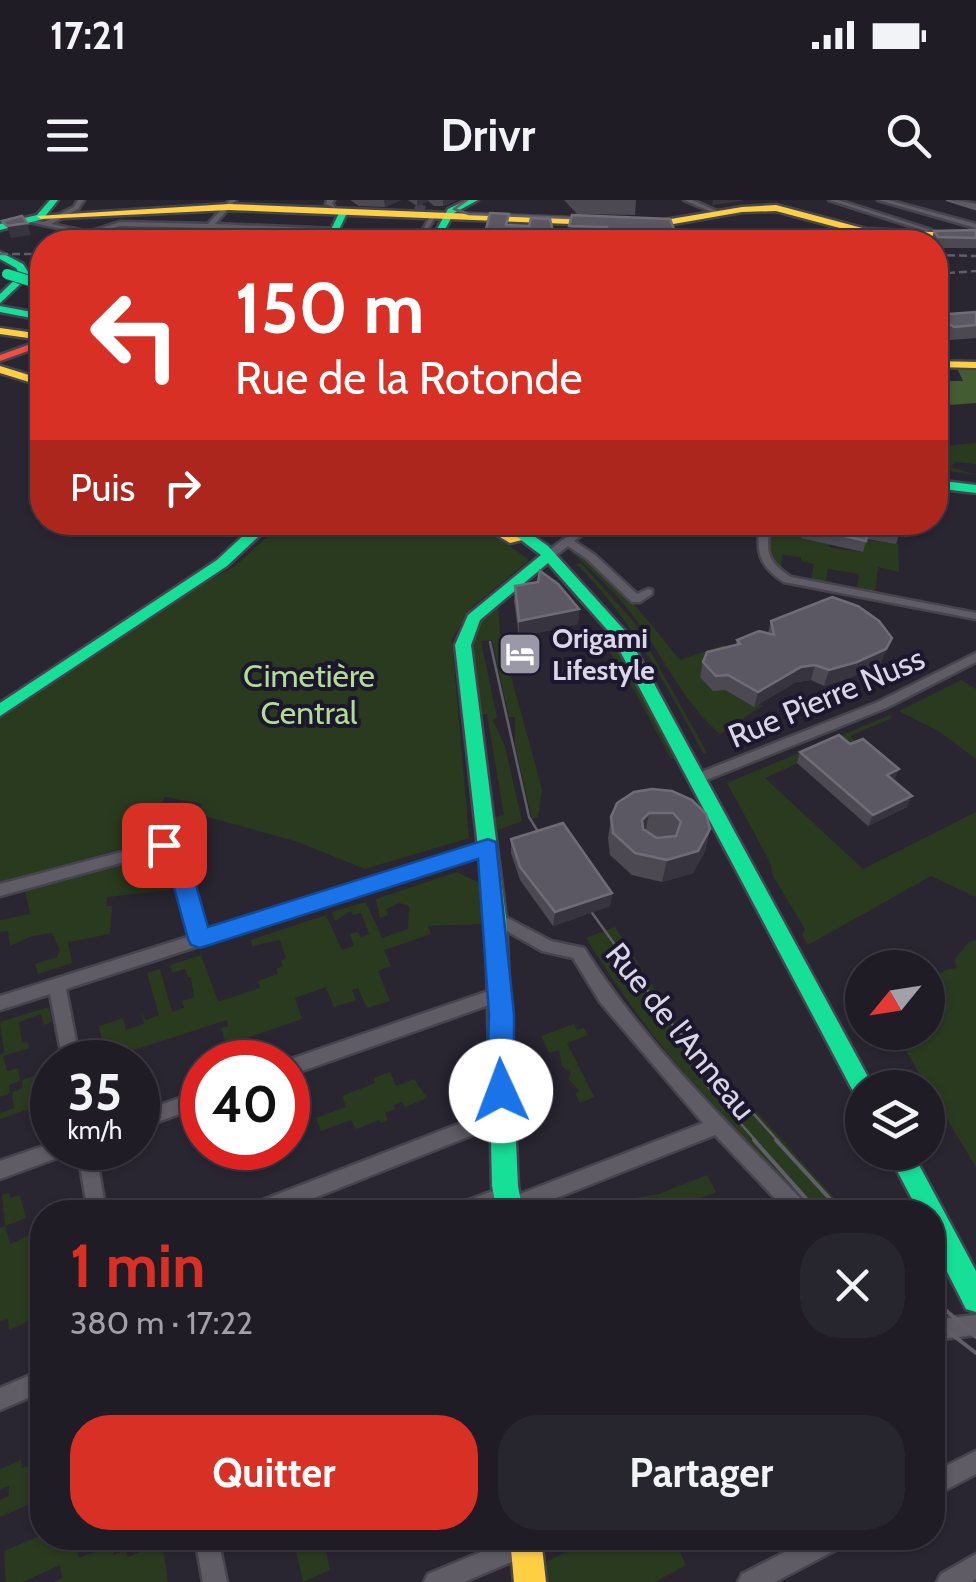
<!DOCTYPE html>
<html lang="fr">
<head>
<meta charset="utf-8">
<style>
  :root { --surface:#1f1c26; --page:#27252e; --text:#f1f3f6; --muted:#a1a1a7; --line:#3c3a43; --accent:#d93025 }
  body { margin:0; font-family:Cabin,sans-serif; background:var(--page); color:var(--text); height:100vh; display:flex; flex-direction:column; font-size:38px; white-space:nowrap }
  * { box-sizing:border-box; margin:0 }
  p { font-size:32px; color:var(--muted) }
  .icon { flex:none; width:55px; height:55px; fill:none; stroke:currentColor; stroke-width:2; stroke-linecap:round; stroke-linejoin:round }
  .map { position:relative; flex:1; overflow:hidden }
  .drawer { position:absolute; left:30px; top:1000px; width:915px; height:350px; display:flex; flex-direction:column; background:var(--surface); border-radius:40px; box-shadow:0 2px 8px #0004,0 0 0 2px var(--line) }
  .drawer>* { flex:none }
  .banner { position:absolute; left:30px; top:30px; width:918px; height:305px; border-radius:40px; box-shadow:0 2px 8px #0004,0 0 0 2px var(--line); background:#d93025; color:#fff; overflow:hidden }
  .needle { width:65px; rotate:240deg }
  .tools { position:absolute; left:845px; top:750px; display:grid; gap:20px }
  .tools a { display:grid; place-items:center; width:100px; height:100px; border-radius:50%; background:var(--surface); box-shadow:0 2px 8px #0004,0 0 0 2px var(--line); font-size:50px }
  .speed { position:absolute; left:30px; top:840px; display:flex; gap:20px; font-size:50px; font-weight:700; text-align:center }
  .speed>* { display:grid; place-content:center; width:130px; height:130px; border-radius:50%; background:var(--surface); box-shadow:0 2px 8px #0004,0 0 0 2px var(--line); line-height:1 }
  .speed small { font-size:25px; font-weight:400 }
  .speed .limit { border:15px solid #d22; background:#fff; color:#111 }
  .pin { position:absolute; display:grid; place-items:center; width:85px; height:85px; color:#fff; margin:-42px; border-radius:20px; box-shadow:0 5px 15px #0006 }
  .me { position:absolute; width:110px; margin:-55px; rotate:358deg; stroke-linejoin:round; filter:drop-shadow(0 0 8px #0008) }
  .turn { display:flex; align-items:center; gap:35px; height:210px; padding:0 40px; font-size:45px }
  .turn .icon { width:130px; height:130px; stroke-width:2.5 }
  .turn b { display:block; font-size:70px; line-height:85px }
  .then { display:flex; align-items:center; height:95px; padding:0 40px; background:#0003; gap:20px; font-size:38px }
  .round { display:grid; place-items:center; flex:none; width:105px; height:105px; border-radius:40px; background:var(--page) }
  .head { display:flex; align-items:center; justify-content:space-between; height:170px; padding:0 40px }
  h1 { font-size:60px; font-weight:800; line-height:75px; color:var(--accent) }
  .cta { display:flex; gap:20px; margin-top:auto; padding:20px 40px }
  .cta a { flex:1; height:115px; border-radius:40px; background:var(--accent); color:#fff; font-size:40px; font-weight:800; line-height:115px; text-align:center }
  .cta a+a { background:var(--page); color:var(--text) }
  .status { display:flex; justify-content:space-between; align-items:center; height:70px; padding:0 50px; background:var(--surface); direction:ltr }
  .status svg { height:28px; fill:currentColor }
  header { display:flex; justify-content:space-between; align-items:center; height:130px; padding:0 40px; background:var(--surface); font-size:45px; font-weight:800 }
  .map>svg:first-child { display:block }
</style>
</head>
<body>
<div class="status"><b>17:21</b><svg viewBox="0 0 49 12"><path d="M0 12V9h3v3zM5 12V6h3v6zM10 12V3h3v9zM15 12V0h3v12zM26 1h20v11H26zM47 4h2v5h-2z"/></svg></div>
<header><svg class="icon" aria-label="menu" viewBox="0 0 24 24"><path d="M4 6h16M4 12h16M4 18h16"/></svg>Drivr<svg class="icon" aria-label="search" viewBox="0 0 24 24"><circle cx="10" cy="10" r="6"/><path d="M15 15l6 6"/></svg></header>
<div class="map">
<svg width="976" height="1382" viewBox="0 0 976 1382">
  <rect width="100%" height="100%" fill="#292632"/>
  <g fill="#2a3a1f">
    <path d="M976 243V264L956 262 951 267 976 275 935 269V247Z"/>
    <path d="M282 323H466L497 336 529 360 471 408 452 439 469 638 365 669 298 642 197 614 202 604 165 597 152 618 141 621 145 642 0 683V519L198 387 235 366Z"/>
    <path d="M768 323H812L831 348 862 352 861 339 898 344 899 372 878 367 875 393 884 395 857 391 859 374 828 369 826 380 831 381 830 388 810 384 814 364 801 361V357L782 355 781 374 768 364Z"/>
    <path d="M571 352C599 355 660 436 680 460L724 445 736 459 725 490 748 504 763 505 720 534C684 503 666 461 637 421 618 395 595 373 571 352Z"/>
    <path d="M581 363 634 422 707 553 704 554C666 486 633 419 576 364Z"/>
    <path d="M498 406 500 436 542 589 538 617 532 619 515 546V517H509L492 440 481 441 497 518 493 520 505 547 522 621 498 630 495 617 504 615 487 514 479 515C475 475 460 433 498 406Z"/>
    <path d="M607 436 626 462 678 558 671 559 634 490 601 438Z"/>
    <path d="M961 480 976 489V559L940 532 899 511Z"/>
    <path d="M890 515 892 518 850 536 874 557 834 547 765 578 863 669 976 612V697L931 676 808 745 802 735 805 729 772 674 771 664 727 583Z"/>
    <path d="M156 654 163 659 171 690 107 697 106 706H112L110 734 68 742 72 763 38 774 35 764 57 757 60 750 52 733 32 736 10 746 8 731 0 732V720L30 714 25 692Z"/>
    <path d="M457 672 481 684V724L428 726 431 734 384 750 391 766 378 771 390 801 367 808 358 788 352 790 356 800 334 807 326 787 295 798 302 819 226 845 221 828 228 826 227 820 121 854 119 846 104 851 99 826 123 818 126 830 144 824 141 813 146 820 159 815 147 773 160 769 172 812 184 808 182 801 194 797 191 777H188L185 769 172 773 170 765 201 755 218 802 260 788 258 781 278 774 276 769 283 766 281 761 286 758 280 740 252 746 251 740 326 715 342 750 354 746 350 734 358 732 361 737 369 734 361 713 353 715 351 711 335 721 332 712 366 702 382 738 408 729 409 706 399 703 386 709 388 715 380 718 376 699Z"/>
    <path d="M615 727 674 820 847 1012H812C727 927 649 841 586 738Z"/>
    <path d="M976 740V967L895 833 928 832V783L945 770 956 768 955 759 969 742Z"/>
    <path d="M49 807 52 822 44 825 41 814 19 822 22 843 28 842 29 848 3 856 7 871 18 868 20 881 9 885 10 893 0 897V855L4 853 0 822Z"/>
    <path d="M574 824 577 830 584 828 588 835 567 843 594 897 580 903 575 893 580 891 568 879 571 873 562 866 559 850 549 853 541 836Z"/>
    <path d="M52 870V901L0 919V913L14 908 12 892 23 888 22 880Z"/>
    <path d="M390 872 396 886 414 879 427 898 405 907 402 902 394 905 395 909 385 913 388 921 381 923 379 920 356 929 351 920 321 931 316 918 346 907 342 896 375 883 374 878Z"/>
    <path d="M707 975 716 992 667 1012H643L635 998 659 994Z"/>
    <path d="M9 993 10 998 20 995 26 1018 5 1026 10 1044 34 1033 36 1047 41 1046 42 1124 30 1129 29 1121 9 1130 8 1119 0 1121V1028L5 1026 2 995Z"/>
    <path d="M42 1252V1299L0 1317V1300L9 1296V1286L0 1289V1269L21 1260 22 1268 38 1263V1254Z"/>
    <path d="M42 1335 61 1338 62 1343 76 1338 79 1358 113 1345 114 1355 126 1350 128 1357 162 1342 168 1382H53L62 1378 60 1365 23 1382H6L4 1351Z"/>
    <path d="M293 1338H360L326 1352 330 1370 303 1382Z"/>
    <path d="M612 1338H681L675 1341 686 1365 655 1382H545L546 1362 577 1346 587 1350Z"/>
  </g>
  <path fill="#445c32" d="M956 166H976V203L935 206V181H963Z"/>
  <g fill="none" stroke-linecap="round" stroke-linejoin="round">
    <path stroke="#43414d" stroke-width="10" stroke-dasharray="10 5" stroke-linecap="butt" d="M415 7 437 17 438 23"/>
    <defs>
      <g id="street">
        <path d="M78 0H84L78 9 51 24 89 32 120 22 208 24 230 0H236L215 24 337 29 334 31 212 28 199 42H193L205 28 120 26 97 33 132 42H122L25 21 28 19 44 22 74 7Z"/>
        <path d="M327 0H334L332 3 335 8 326 4Z"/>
        <path d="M684 0H692L717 11 712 12Z"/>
        <path d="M829 0H838L931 30 926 31Z"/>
        <path d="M878 0H888L976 24V28Z"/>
        <path d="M955 0 976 4V8L956 1Z"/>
        <path d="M431 14 436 15 425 34H421Z"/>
        <path d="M329 40 332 42H325L326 41Z"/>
        <path d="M586 322H598L574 341 595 355 637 394 648 389 652 390V394L640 402H632L587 359 568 346 551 359H543V355Z"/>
        <path d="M761 322H771C765 351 766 361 791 377L976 413V419L784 382C759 366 755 351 761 322Z"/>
        <path d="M976 453V462L886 508 704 581H694L692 578 694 575 878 502Z"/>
        <path d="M167 640 172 641 183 654 206 731 488 642 495 647 493 651 66 789 80 862H63L50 794 0 810V796L191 736 169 656 164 651 0 696V684Z"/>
        <path d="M496 712 551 741 584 748C645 844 728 924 807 1005L809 1012H788L715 935 521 1012H501L500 1006 485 1012H453L455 1005 506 986 513 989 515 996 703 923 600 802 573 758 542 751 491 722 488 718 491 714Z"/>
        <path d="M500 787 506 789 508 794 506 799 288 876V862H282Z"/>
        <path d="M202 890V906L138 929V913Z"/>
        <path d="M502 907 508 909 511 915 508 921 279 1012H247L250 1005Z"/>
        <path d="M52 943V948H71L68 954 0 979V961Z"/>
        <path d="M77 948H95L106 1012H88Z"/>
        <path d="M976 1115V1135L932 1140V1120Z"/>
        <path d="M42 1170V1192L0 1210V1188Z"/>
        <path d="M976 1251V1274L932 1297V1273Z"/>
        <path d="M195 1338H218L227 1382H203Z"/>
        <path d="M515 1338H536L539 1344 535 1352 464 1382H424L428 1374Z"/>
        <path d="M812 1338H847L843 1346 775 1382H738L742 1374Z"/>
        <path d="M976 1354V1379L972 1382H937L941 1374Z"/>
      </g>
      <g id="fast">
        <path d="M50 0H58L43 19 0 30V24L37 15Z"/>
        <path d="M467 0H478L454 13 438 42H430L448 9Z"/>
        <path d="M341 9 348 11 333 42H325Z"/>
        <path d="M0 52 23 64 30 75 0 103V94L20 75 16 68 0 59Z"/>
        <path d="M0 106 42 114V120L0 112Z"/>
        <path d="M935 280 976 285V293L935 288Z"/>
        <path d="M258 322H274L227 366 0 516V503L217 360Z"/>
        <path d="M497 322H514L548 346 626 432 874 888H862V898L855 895 611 434 548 363 480 420 471 445 506 718 518 986 523 1012H497L492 986 486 718 455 445 468 415 541 355Z"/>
        <path d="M887 952H912L976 1071V1112L966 1109 932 1042V1012H919Z"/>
      </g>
      <g id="slow">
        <path d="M229 4 596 19 600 22 596 25 229 10 41 19 37 16Z"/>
        <path d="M776 5 866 29 976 34V40L866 35 776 11 742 12 662 26 641 24 742 7Z"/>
        <path d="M0 128 42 134V140L0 134Z"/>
        <path d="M935 161 976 162V168L935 167Z"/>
        <path d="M0 166 42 179V186L0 173Z"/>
        <path d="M475 322H493L522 340 510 343Z"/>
        <path d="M510 1338H541L546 1382H514Z"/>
      </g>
      <g id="jam">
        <path d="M42 140V146L0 161V155Z"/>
        <path d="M42 166V175L36 172Z"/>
      </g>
    </defs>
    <use href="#street" stroke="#46444f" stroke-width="5"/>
    <use href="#fast" stroke="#46444f" stroke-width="5"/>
    <use href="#slow" stroke="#46444f" stroke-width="5"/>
    <use href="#jam" stroke="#46444f" stroke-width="5"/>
    <use href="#street" fill="#5f5c66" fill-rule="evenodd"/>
    <use href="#fast" fill="#16e098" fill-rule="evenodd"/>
    <use href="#slow" fill="#ffcf43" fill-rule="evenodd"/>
    <use href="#jam" fill="#f24e42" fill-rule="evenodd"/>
    <g stroke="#605e69" stroke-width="2.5">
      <path d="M467 0 454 9 469 14 596 19"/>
      <path d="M947 0 976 9"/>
      <path d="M646 21 671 26 680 42"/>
      <path d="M490 442 529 617 553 656"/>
      <path d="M575 689 671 823 779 942"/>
      <path d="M703 881 757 942"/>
    </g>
    <g stroke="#605e69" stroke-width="4">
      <path d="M754 940 818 1012"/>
      <path d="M776 940 842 1012"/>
      <path d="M932 1098 976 1137"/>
      <path d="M932 1119 976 1153"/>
    </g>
    <g stroke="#605e69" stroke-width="2.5" stroke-dasharray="8 4" stroke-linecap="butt">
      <path d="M0 54H42"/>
      <path d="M935 55 976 56"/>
      <path d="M935 74 976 71"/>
    </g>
    <defs>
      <path id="fast-bridge" d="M7 74 40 84"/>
    </defs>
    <use href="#fast-bridge" stroke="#46444f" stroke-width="12" stroke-linecap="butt"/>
    <use href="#fast-bridge" stroke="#16e098" stroke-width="10"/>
  </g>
  <g fill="#4d4953">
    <path d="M350 0H401L385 7 359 6Z"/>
    <path d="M408 0H457L443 6H434L428 1 417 6Z"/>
    <path d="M564 0H636L635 15 577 14Z"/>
    <path d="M572 15 677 37 676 42H605L606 39 568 38Z"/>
    <path d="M509 25 554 36V42H484V37Z"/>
    <path d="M976 30V48H935V42H931L934 31Z"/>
    <path d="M976 112V138L950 140 935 130V115Z"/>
    <path d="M804 322 849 324 850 322H900V332L896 344 867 339 863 352 801 338Z"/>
    <path d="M515 386 579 409 578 424 519 437 514 401Z"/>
    <path d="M771 421 892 438 880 464 852 477 824 486 811 480 796 482 754 507 725 490 713 491 700 477 703 462 736 445 737 440 768 433Z"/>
    <path d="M800 552 894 581 907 607 868 626 797 563Z"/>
    <path d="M634 592 710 629 705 651 693 673 662 682 632 675 610 655 608 639 611 617Z"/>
    <path d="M511 639 612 693 610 706 553 726 520 680 511 653Z"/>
  </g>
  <g fill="#38343f">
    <path d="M384 0H401L385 7Z"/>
    <path d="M417 0H428V1L417 6Z"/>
    <path d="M443 0H457L443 6Z"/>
    <path d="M713 0H742V1L712 5Z"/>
    <path d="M27 23 31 35 11 38 7 26Z"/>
    <path d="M579 409 578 424 519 437V421Z"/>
    <path d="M892 438 880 464 852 477 824 486 829 470Z"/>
    <path d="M815 465 811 480 796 482 754 507 758 492 801 467Z"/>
    <path d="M899 569 894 581 887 575Z"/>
    <path d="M912 596 907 607 868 626 873 615Z"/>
    <path d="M649 613 645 635 642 620Z"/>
    <path d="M710 629 705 651 693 673 662 682 667 660Z"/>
    <path d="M612 693 610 706 553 726 555 712Z"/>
  </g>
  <g fill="#5c5863" stroke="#6f6c78" stroke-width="2.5" fill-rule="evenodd">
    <path d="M490 13 509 14 506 25 529 26 531 18 550 19 554 36 484 37Z"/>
    <path d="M572 15 670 19 677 37H606L607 27 569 26Z"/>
    <path d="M22 16 27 23 7 26 2 21Z"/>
    <path d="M777 30 857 39V42H693V39Z"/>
    <path d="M976 30V38L938 37 934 31Z"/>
    <path d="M976 112V125L954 127 935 115Z"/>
    <path d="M805 322H840L851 324 852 322H900V332L868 328 866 341 804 327Z"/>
    <path d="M540 371 558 384 579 409 519 421 515 386 538 382Z"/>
    <path d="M832 397 858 406 879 421 892 438 886 449 857 462 829 470 815 465 801 467 758 492 728 475 716 476 703 462 707 452 740 444 737 440 759 431 774 435 771 421Z"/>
    <path d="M839 535 850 544 863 539 899 569 887 575 912 596 873 615 800 552Z"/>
    <path d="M652 589 672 591 692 600 706 614 710 629 698 651 667 660 635 653 613 633 611 617 617 603 634 592ZM649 613H673L681 622 676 636 657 638 643 629 642 620Z"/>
    <path d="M563 623 612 693 555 712 520 667 511 639Z"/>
  </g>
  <path fill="#1a73e8" stroke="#114b97" stroke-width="2.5" d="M164 637 187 654 208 727 488 639 496 642 514 814V891L510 899 501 903 491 899 487 891 489 814 478 659 200 748 191 745 188 739 166 658 153 645Z"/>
  <defs>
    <symbol id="hotel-square" viewBox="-11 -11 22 22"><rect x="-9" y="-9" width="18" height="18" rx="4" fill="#9b99a8" stroke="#1c172e"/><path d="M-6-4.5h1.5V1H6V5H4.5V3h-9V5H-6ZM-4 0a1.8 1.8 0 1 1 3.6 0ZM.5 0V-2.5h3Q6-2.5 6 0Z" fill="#fff"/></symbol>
  </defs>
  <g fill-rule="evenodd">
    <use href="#hotel-square" x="495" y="429" width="50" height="50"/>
  </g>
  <g text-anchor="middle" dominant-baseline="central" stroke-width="8" stroke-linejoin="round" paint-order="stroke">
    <g font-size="28" font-weight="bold" fill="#d9d7e7" stroke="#1c172e" text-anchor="start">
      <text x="552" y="438">Origami<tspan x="552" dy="32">Lifestyle</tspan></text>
    </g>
    <g font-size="32" fill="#b0dd90" stroke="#1c172e">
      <text x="309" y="475">Cimetière<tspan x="309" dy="37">Central</tspan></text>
    </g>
    <g font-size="32" fill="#d9d7e7" stroke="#1c172e">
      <text transform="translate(826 497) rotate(-23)">Rue Pierre Nuss</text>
      <text transform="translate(681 831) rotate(51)">Rue de l'Anneau</text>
    </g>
  </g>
</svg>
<div class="tools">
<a><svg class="needle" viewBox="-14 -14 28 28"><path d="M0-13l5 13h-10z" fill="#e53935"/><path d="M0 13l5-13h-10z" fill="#a1a1a7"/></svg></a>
<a><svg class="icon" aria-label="layers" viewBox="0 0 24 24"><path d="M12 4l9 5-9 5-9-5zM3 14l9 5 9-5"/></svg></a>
</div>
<div class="speed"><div>35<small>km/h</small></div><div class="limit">40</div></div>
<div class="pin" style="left:164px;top:645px;background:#d93025"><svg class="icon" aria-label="arrive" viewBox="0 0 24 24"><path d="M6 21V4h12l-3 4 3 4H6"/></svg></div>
<svg class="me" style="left:501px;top:891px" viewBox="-20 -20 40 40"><circle r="19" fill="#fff"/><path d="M0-13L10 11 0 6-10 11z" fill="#1a73e8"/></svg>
<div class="banner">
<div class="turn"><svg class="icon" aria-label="left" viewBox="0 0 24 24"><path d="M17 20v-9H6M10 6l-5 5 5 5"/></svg><div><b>150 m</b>Rue de la Rotonde</div></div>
<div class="then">Puis<svg class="icon" aria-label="right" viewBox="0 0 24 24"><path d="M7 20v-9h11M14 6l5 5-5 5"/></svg></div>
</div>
<section class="drawer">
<div class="head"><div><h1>1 min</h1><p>380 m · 17:22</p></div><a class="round"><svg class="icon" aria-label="close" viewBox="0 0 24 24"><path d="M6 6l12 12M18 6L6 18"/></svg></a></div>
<div class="cta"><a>Quitter</a><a>Partager</a></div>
</section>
</div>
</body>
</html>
